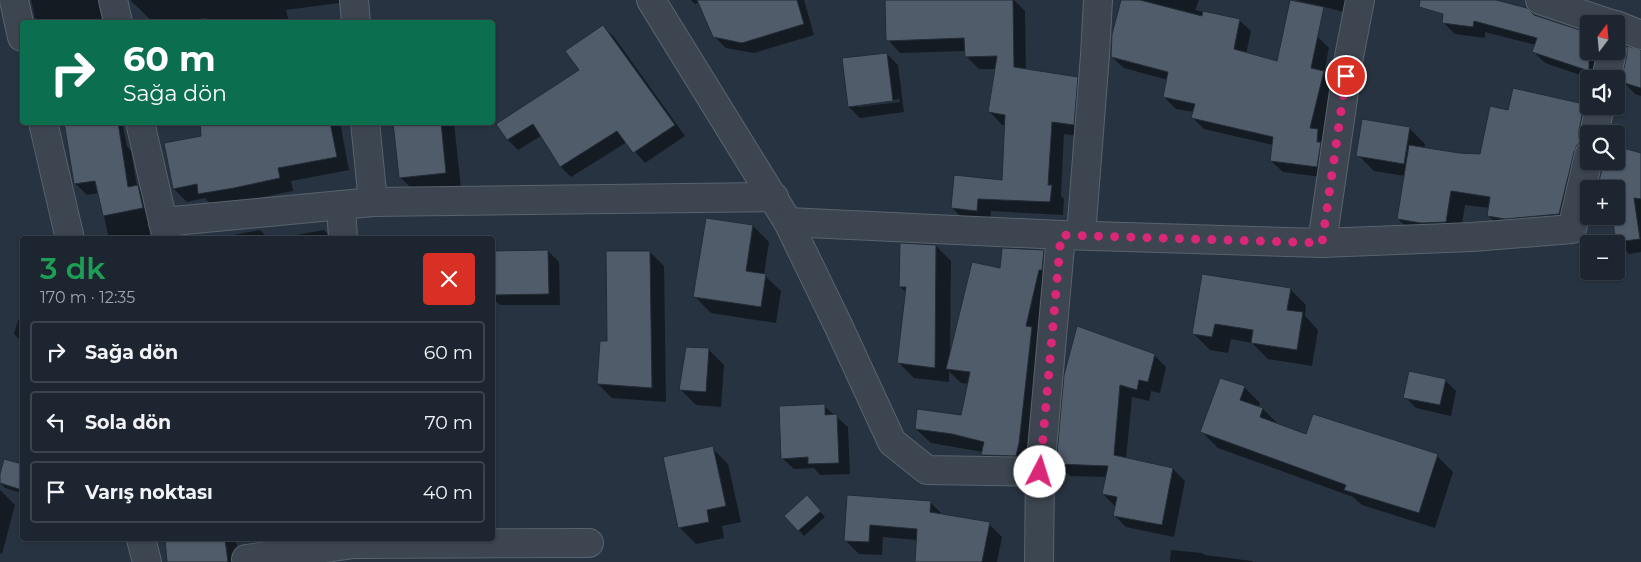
<!DOCTYPE html>
<html lang="tr">
<head>
<meta charset="utf-8">
<style>
  :root { --surface:#1d2630; --page:#252e38; --text:#f1f3f6; --muted:#a0a5ab; --line:#3b434c }
  body { margin:0; font-family:Montserrat,sans-serif; background:var(--page); color:var(--text); height:100vh; display:flex; flex-direction:column; font-size:19px; white-space:nowrap }
  * { box-sizing:border-box; margin:0 }
  p { font-size:16px; color:var(--muted) }
  .icon { flex:none; width:28px; height:28px; fill:none; stroke:currentColor; stroke-width:2; stroke-linecap:round; stroke-linejoin:round }
  .map { position:relative; flex:1; overflow:hidden }
  .sheet { position:absolute; left:20px; top:236px; width:475px; height:305px; display:flex; flex-direction:column; background:var(--surface); border-radius:5px; box-shadow:0 1px 4px #0004,0 0 0 1px var(--line) }
  .sheet>* { flex:none }
  .banner { position:absolute; left:20px; top:20px; width:475px; height:105px; border-radius:5px; box-shadow:0 1px 4px #0004,0 0 0 1px var(--line); background:#0b6e4f; color:#fff; overflow:hidden }
  .needle { width:32px; rotate:16deg }
  .fabs { position:absolute; left:1580px; top:15px; display:grid; gap:10px }
  .fabs a { display:grid; place-items:center; width:45px; height:45px; border-radius:5px; background:var(--surface); box-shadow:0 1px 4px #0004,0 0 0 1px var(--line); font-size:25px }
  .pin { position:absolute; display:grid; place-items:center; width:42px; height:42px; color:#fff; margin:-21px; border:2px solid #fff; border-radius:50%; box-shadow:0 1px 5px #0007 }
  .me { position:absolute; width:55px; margin:-28px; rotate:5deg; stroke-linejoin:round; filter:drop-shadow(0 0 4px #0008) }
  .turn { display:flex; align-items:center; gap:18px; height:105px; padding:0 20px; font-size:22px }
  .turn .icon { width:65px; height:65px; stroke-width:2.5 }
  .turn b { display:block; font-size:35px; line-height:42px }
  .round { display:grid; place-items:center; flex:none; width:52px; height:52px; border-radius:5px; background:var(--page) }
  .headline { display:flex; align-items:center; justify-content:space-between; height:85px; padding:0 20px }
  h1 { font-size:30px; font-weight:600; line-height:38px; color:#1e9e55 }
  ul { padding:0; list-style:none }
  li { display:flex; align-items:center; gap:15px; height:62px; margin:0 10px 8px; padding:0 10px; border:2px solid var(--line); border-radius:5px }
  li div { flex:1 }
  li b { display:block; font-size:19px }
  li em { font-style:normal }
  .map>svg:first-child { display:block }
</style>
</head>
<body>
<div class="map">
<svg width="1641" height="562" viewBox="0 0 1641 562">
  <rect width="100%" height="100%" fill="#273340"/>
  <g fill="#0007" fill-rule="evenodd">
    <path d="M31 0H114L110 22H40L35 18Z"/>
    <path d="M130 0H354V1L286 10 289 22H239L238 20 229 22H211L206 18 177 22H153Z"/>
    <path d="M691 0H804L814 35 754 53 726 48 714 36 699 2 695 4Z"/>
    <path d="M886 0H1014L1025 11 1026 70 1077 78 1090 91 1086 137 1064 134 1061 196 1064 199 1063 215 991 211 990 223 965 220 952 208 1003 181 1006 125H1002L990 112 996 69H979L966 56V51L900 53 888 40Z"/>
    <path d="M1122 0H1199L1195 10 1239 20 1251 31 1246 54 1278 62 1317 36 1329 48 1324 73 1335 84 1323 135 1329 142V178L1283 172 1271 161 1273 145 1204 129 1193 118 1194 112 1176 109 1164 97 1168 80 1124 68 1112 57Z"/>
    <path d="M1296 0H1351L1348 13Z"/>
    <path d="M1447 0H1492L1534 16 1589 51H1609L1604 79H1592L1545 63 1534 52 1536 45 1485 32V38L1455 34 1444 23Z"/>
    <path d="M603 26 614 37 685 136 645 163 627 142 571 177 560 166 541 136 518 150 508 140 581 71Z"/>
    <path d="M887 54 898 65 904 112 860 118 849 107ZM899 99 900 102 857 107V105Z"/>
    <path d="M1641 57V96L1635 94 1623 81Z"/>
    <path d="M1514 90 1584 105 1598 119 1573 228 1503 230 1489 216 1490 208 1465 205 1460 236 1413 233 1398 219 1405 176 1374 171 1358 155 1409 128 1425 144 1424 149 1481 156 1509 111Z"/>
    <path d="M66 122H122L127 146 131 151 137 186 150 198 158 239H109L99 193 87 195 75 183Z"/>
    <path d="M262 122H340L349 170 291 181 293 191 213 207 205 198 187 202 174 189 165 144Z"/>
    <path d="M394 122H454L461 189 416 193 400 177Z"/>
    <path d="M1641 154V252L1629 254 1617 241 1616 161Z"/>
    <path d="M753 226 769 242 764 275 781 291 776 323 711 313 695 297Z"/>
    <path d="M260 230 269 239 217 238Z"/>
    <path d="M324 230 333 239H274Z"/>
    <path d="M936 246 951 261 950 353 1001 270 1043 251 1058 266 1033 458 997 469 982 454 983 452 931 443 916 429 962 416 969 384 961 383 949 371V382L914 378 899 363 907 293 900 287Z"/>
    <path d="M548 251 559 262 560 305H500L492 298V252Z"/>
    <path d="M650 252 664 266 666 402 612 398 598 384 609 343Z"/>
    <path d="M1290 289 1306 305 1305 316 1318 330 1312 366 1268 359 1252 343 1231 339 1228 353 1210 350 1194 334Z"/>
    <path d="M22 308V342L14 334Z"/>
    <path d="M708 349 724 365 721 407 696 405 680 389Z"/>
    <path d="M1154 355 1166 367 1160 393 1151 391 1149 401 1132 397 1126 459 1173 469 1185 481 1174 537 1126 527 1114 515 1116 507 1103 494 1107 477 1070 476 1058 464 1065 376Z"/>
    <path d="M1445 380 1456 391 1451 416 1416 408 1405 397Z"/>
    <path d="M1244 387 1260 403 1258 408 1263 409 1279 425 1307 436 1437 456 1453 472 1435 528 1362 505 1353 497 1218 448 1202 432Z"/>
    <path d="M824 406 848 427 850 474 820 475 814 468 794 469 782 458Z"/>
    <path d="M712 448 728 464 741 522 722 526 724 538 696 544 680 528Z"/>
    <path d="M5 461 22 465V493L5 488 0 483Z"/>
    <path d="M0 490 15 505 2 554 0 553Z"/>
    <path d="M848 497 930 502 943 515 989 524 1002 537 997 562H916L917 540 883 537 882 555 859 554 846 541Z"/>
    <path d="M812 502 825 517 804 536 799 530Z"/>
    <path d="M166 539H232L237 544 239 562H168Z"/>
    <path d="M1171 550 1202 553 1205 555 1252 561 1253 562H1170Z"/>
  </g>
  <g fill="#515c6b" stroke="#222c37">
    <path d="M697 0H797L804 24 742 43 713 37Z"/>
    <path d="M885 0H1013L1014 67 1078 77 1074 125 1052 122 1048 185H1052L1050 202 978 199 977 211 951 208 954 175 1002 180 1005 115 988 112 997 56 965 57 964 38 886 41Z"/>
    <path d="M1121 0H1140L1202 16 1203 11 1240 19 1234 49 1277 61 1290 0 1324 7 1311 68 1324 71 1310 128 1318 129 1317 142H1321L1317 167 1270 161 1273 137 1191 118 1195 104 1163 97 1168 72 1111 57 1112 34Z"/>
    <path d="M1420 0H1496L1527 8 1534 15 1589 33V71L1532 52 1537 38 1474 21 1473 27 1442 23 1443 14 1419 7Z"/>
    <path d="M603 25 675 125 633 153 617 131 560 167 533 124 507 140 496 124 579 70 565 51Z"/>
    <path d="M1627 46 1641 50V88L1621 82 1627 54Z"/>
    <path d="M887 53 893 101 848 107 842 58Z"/>
    <path d="M1513 88 1584 104 1579 131V138L1581 142 1577 145 1574 152 1559 214 1505 219 1487 216 1490 197 1451 191 1446 222 1421 223 1397 219 1409 145 1459 153 1480 154 1490 106 1508 110Z"/>
    <path d="M1362 119 1410 127 1404 164 1356 156Z"/>
    <path d="M64 122H118L128 187 138 185 143 208 103 216 95 181 74 184Z"/>
    <path d="M200 122H330L337 157 278 168 280 178 234 188 198 194 197 184 173 189 164 143 201 136Z"/>
    <path d="M393 122H441L446 173 399 178Z"/>
    <path d="M1616 146 1641 153V199L1634 198 1640 239 1616 242 1612 216H1616V189H1597L1604 161H1616Z"/>
    <path d="M706 218 753 225 746 271 766 274 761 307 693 297Z"/>
    <path d="M900 243 936 245 935 368 897 363 906 287H899Z"/>
    <path d="M1002 248 1044 250 1042 270H1039L1026 326 1032 327 1019 443 1016 456 981 455 984 442 952 434 915 429 917 409 961 415 970 372 946 369 972 262 1000 268Z"/>
    <path d="M548 250 549 294 492 295V251Z"/>
    <path d="M606 251H650L652 388 597 384 600 341H607Z"/>
    <path d="M1202 274 1291 288 1287 310 1303 312 1297 350 1251 343 1253 330 1215 324 1212 337 1192 334Z"/>
    <path d="M1077 326 1155 354 1148 382 1139 380 1137 390 1120 385 1114 455 1173 468 1162 525 1113 516 1117 497 1102 494 1108 466 1056 464 1064 375Z"/>
    <path d="M686 347 709 348 706 392 679 390Z"/>
    <path d="M1409 371 1446 379 1440 405 1403 398Z"/>
    <path d="M1220 378 1245 386 1240 400 1263 408 1260 417 1306 434 1313 414 1438 454 1419 513 1344 490 1346 485 1200 432Z"/>
    <path d="M825 404V415L837 414 839 463 808 464V457L781 459 779 406Z"/>
    <path d="M713 446 726 506 707 510 709 522 678 528 663 457Z"/>
    <path d="M4 459 22 464V490L0 483V474Z"/>
    <path d="M807 495 821 511 798 531 784 516Z"/>
    <path d="M847 495 931 501 930 512 990 522 982 562H915L917 529 870 525 869 542 844 541Z"/>
    <path d="M165 539H225L228 562H167Z"/>
  </g>
  <g fill="none" stroke-linecap="round" stroke-linejoin="round">
    <defs>
      <g id="minor">
        <path d="M14 0 22 37"/>
        <path d="M113 0 118 22"/>
        <path d="M354 0 356 22"/>
        <path d="M651 0 788 222 838 325 892 442 927 470 1040 472 1039 562"/>
        <path d="M1540 0 1611 24"/>
        <path d="M1616 25 1641 35"/>
        <path d="M1606 79 1612 51"/>
        <path d="M43 122 70 239"/>
        <path d="M140 122 167 239"/>
        <path d="M365 122 373 202"/>
        <path d="M1594 134 1600 106"/>
        <path d="M341 205 343 239"/>
        <path d="M163 222 373 202 774 197"/>
        <path d="M788 222 1061 235 1322 243 1472 237 1572 229 1589 155"/>
        <path d="M1081 235 1095 55 1098 0"/>
        <path d="M1322 243 1349 57 1360 0"/>
        <path d="M1040 472 1061 235"/>
        <path d="M141 539 147 562"/>
        <path d="M246 559 354 544 589 543"/>
      </g>
    </defs>
    <use href="#minor" stroke="#59636d" stroke-width="30"/>
    <use href="#minor" stroke="#3c4550" stroke-width="28"/>
  </g>
  <g fill="none" stroke-linecap="round" stroke-linejoin="round">
    <path stroke="#db2777" stroke-width="9" stroke-dasharray="0 16.2" d="M1040 472 1061 235 1322 243 1346 76"/>
  </g>
</svg>
<div class="fabs">
<a><svg class="needle" viewBox="-14 -14 28 28"><path d="M0-13l5 13h-10z" fill="#e53935"/><path d="M0 13l5-13h-10z" fill="#a0a5ab"/></svg></a>
<a><svg class="icon" aria-label="sound" viewBox="0 0 24 24"><path d="M4 9h4l5-4v14l-5-4H4zM17 9q2 3 0 6"/></svg></a>
<a><svg class="icon" aria-label="search" viewBox="0 0 24 24"><circle cx="10" cy="10" r="6"/><path d="M15 15l6 6"/></svg></a>
<a>+</a>
<a>−</a>
</div>
<div class="pin" style="left:1346px;top:76px;background:#d93025"><svg class="icon" aria-label="arrive" viewBox="0 0 24 24"><path d="M6 21V4h12l-3 4 3 4H6"/></svg></div>
<svg class="me" style="left:1040px;top:472px" viewBox="-20 -20 40 40"><circle r="19" fill="#fff"/><path d="M0-13L10 11 0 6-10 11z" fill="#db2777"/></svg>
<div class="banner">
<div class="turn"><svg class="icon" aria-label="right" viewBox="0 0 24 24"><path d="M7 20v-9h11M14 6l5 5-5 5"/></svg><div><b>60 m</b>Sağa dön</div></div>
</div>
<section class="sheet">
<div class="headline"><div><h1>3 dk</h1><p>170 m · 12:35</p></div><a class="round" style="background:#d93025;color:#fff"><svg class="icon" aria-label="close" viewBox="0 0 24 24"><path d="M6 6l12 12M18 6L6 18"/></svg></a></div>
<ul>
<li><svg class="icon" aria-label="right" viewBox="0 0 24 24"><path d="M7 20v-9h11M14 6l5 5-5 5"/></svg><div><b>Sağa dön</b></div><em>60 m</em></li>
<li><svg class="icon" aria-label="left" viewBox="0 0 24 24"><path d="M17 20v-9H6M10 6l-5 5 5 5"/></svg><div><b>Sola dön</b></div><em>70 m</em></li>
<li><svg class="icon" aria-label="arrive" viewBox="0 0 24 24"><path d="M6 21V4h12l-3 4 3 4H6"/></svg><div><b>Varış noktası</b></div><em>40 m</em></li>
</ul>
</section>
</div>
</body>
</html>
